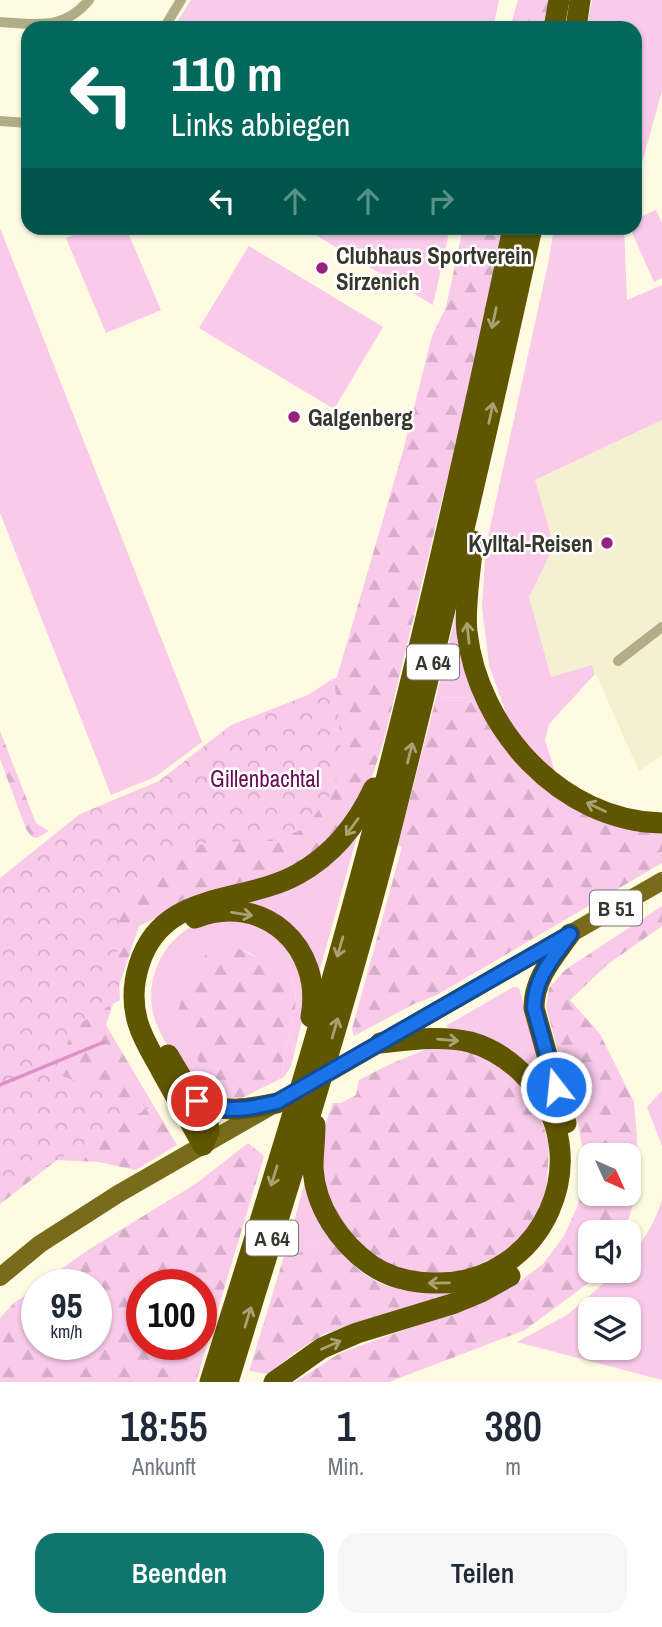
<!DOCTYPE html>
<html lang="de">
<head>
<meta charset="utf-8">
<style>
  :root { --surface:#fff; --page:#f6f6f7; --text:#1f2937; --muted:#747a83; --accent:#0f766e }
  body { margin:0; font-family:"Archivo Narrow",sans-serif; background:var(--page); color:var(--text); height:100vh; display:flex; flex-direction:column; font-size:26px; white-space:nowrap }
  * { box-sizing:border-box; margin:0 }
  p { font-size:23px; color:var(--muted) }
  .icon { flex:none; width:38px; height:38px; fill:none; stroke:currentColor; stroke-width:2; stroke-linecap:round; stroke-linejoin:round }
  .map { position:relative; height:1382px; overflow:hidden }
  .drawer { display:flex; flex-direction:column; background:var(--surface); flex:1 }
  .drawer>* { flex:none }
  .hud { position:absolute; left:21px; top:21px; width:621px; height:214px; border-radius:21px; box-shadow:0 2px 5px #0004; background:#00695c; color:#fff; overflow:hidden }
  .needle { width:46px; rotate:135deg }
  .controls { position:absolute; left:578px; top:1143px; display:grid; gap:14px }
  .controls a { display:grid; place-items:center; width:63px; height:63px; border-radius:14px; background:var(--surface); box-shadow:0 2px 5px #0004; font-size:35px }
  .speed { position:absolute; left:21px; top:1269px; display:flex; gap:14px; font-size:35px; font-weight:700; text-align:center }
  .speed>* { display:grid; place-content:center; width:91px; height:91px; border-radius:50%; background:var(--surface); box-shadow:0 2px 5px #0004; line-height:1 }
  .speed small { font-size:18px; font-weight:400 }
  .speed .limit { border:10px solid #d22; background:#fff; color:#111 }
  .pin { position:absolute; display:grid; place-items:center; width:60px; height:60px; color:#fff; margin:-30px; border:4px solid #fff; border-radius:50%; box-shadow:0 2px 7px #0007 }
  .me { position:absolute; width:77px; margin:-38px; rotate:344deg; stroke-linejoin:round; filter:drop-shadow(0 0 5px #0008) }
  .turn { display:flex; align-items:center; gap:24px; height:147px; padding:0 35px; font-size:32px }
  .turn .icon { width:91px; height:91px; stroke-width:2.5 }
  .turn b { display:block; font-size:49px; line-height:60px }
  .lanes { display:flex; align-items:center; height:66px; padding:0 35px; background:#0003; justify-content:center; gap:35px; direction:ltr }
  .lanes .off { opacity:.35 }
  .eta { display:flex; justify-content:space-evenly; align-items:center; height:119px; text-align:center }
  .eta b { font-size:42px; font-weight:600; line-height:49px }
  .button { display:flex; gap:14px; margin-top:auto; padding:14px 35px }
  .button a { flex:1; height:80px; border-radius:21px; background:var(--accent); color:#fff; font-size:28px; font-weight:600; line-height:80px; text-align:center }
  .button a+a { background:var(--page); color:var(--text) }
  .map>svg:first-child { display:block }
</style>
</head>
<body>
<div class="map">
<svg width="662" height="1382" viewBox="0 0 662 1382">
  <defs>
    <pattern id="forest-firs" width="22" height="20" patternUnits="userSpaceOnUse" patternTransform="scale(1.75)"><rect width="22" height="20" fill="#f9caea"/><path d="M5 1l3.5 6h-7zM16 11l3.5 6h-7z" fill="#d6aec9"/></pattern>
    <pattern id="park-crowns" width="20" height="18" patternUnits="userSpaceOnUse" patternTransform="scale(1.75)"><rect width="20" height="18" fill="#f9caea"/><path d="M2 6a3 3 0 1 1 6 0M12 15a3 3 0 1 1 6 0" fill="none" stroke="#d6aec9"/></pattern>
  </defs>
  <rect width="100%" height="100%" fill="#fffbe2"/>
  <path fill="#f5f0d0" d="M662 420V755L639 771 592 665 551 677 529 597 554 546 535 480Z"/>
  <g fill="#f9caea" fill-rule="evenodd">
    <path d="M191 0H499L493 28H173Z"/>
    <path d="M592 0H662V91L635 188V28H587Z"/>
    <path d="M656 210 662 223V278L654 282 630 228H635V219Z"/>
    <path d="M0 228 202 742 155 777 111 795 0 513Z"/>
    <path d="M90 228H126L161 310 106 333 66 238Z"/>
    <path d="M304 228H450L433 305Z"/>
    <path d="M554 228H624L627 300 662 285V420L535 480 554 546 529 597 551 677 592 665 595 674 549 724 545 740 556 776 527 748 507 716 489 665 482 607 486 546 548 264Z"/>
    <path d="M249 246 383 327 334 409 199 328Z"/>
    <path d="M459 600 476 697 436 698Z"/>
    <path d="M358 833 318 976 313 964 224 901Z"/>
    <path d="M225 916 270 927 301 961 306 1004 291 1066 284 1077C284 1072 283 1066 283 1060 287 1030 307 1002 287 972L277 979C253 947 245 947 207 953L234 1102 198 1093C185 1072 169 1051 158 1028 139 986 161 937 204 920 210 918 218 917 225 916Z"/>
    <path d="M513 987 519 988 547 1086 544 1088 446 1026Z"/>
    <path d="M662 1091V1146L647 1107Z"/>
    <path d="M305 1182 328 1236 282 1263Z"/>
    <path d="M662 1199V1380L517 1342 567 1315 618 1271 628 1270V1259C643 1243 656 1221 662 1199ZM590 1309H628V1348H590Z"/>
  </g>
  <g fill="url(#forest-firs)" fill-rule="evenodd">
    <path d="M518 0H550L545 28H510Z"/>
    <path d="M463 228H505L454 460 446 483 384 740 368 789 332 841 268 880 207 893 139 926 106 1025 177 1145 136 1170 98 1162 57 1160 0 1204V880L161 780 301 701 337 677 403 451 432 336 446 307Z"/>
    <path d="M476 697 529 773 662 831V863L437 995 414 1004 354 1036 352 1029 402 847 398 845 436 698Z"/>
    <path d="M0 731 36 823 49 831 37 838 32 837 26 829 0 759Z"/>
    <path d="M662 906V926L608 964 570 1000 600 1034 634 1102 637 1139 638 1186 629 1218 622 1232H590V1270L596 1271 587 1284 525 1330 389 1382H295L340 1353 415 1326 511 1288 543 1264 564 1236 578 1205 584 1158 579 1128 546 1007 549 988 565 970ZM590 1155H628V1194H590Z"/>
    <path d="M237 948 263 960 277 978 287 972C307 1002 287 1030 283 1060 283 1066 284 1072 284 1077L234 1102 213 1091 177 1016 183 993 207 953Z"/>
    <path d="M434 1046 461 1049 487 1059 510 1074 528 1094 541 1118 549 1144 547 1185 539 1211 524 1234 505 1253 455 1275 401 1272 354 1244 321 1182 325 1125 333 1103H341L356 1095 359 1080 388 1065Z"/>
    <path d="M248 1143 264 1156 196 1382H0V1318L14 1303 37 1287V1344H96V1284H40L88 1250 197 1183ZM142 1284H201V1344H142Z"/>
    <path d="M328 1236C341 1251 355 1270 372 1279 395 1292 424 1290 450 1291L451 1296 324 1334 294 1353 269 1374 249 1371 282 1263Z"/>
  </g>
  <path fill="url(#park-crowns)" d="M334 678 339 720 342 767 328 798 304 829 272 841 208 842 157 861 121 896 117 949 120 1000 75 1026 54 1073 149 1108 11 1186 0 1196V878L80 814 159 781 231 725 308 695Z"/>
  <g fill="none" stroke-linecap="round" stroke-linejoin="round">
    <path stroke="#de91c7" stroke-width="3.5" d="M0 1085 104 1042"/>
    <g stroke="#b3ad87" stroke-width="10">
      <path d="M0 22C37 24 63 31 89 0"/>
      <path d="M164 28 181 0"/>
      <path d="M0 121 28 123"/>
      <path d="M618 661 662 627"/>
    </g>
    <path stroke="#786c1b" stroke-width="18" d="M0 1277 40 1244 118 1194 662 881"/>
    <g stroke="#605500" stroke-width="21">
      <path d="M554 28 559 0"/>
      <path d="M576 28 580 0"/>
      <path d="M473 541C471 568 464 607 467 632 478 729 561 821 662 823"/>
      <path d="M195 918C263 891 324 947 311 1017"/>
      <path d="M168 1055 208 1122 209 1131 203 1145"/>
      <path d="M197 1101C225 1114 248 1109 277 1103"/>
      <path d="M566 1123 534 1008C534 978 553 958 570 934"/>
      <path d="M315 1125C315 1139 313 1154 313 1168 315 1207 340 1243 371 1265 390 1278 414 1283 436 1283 543 1285 601 1156 527 1078 512 1062 492 1048 470 1042 441 1035 409 1040 380 1043"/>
      <path d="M203 1145C189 1121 175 1095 161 1070 153 1055 143 1040 138 1023 132 1003 133 984 139 965 162 889 243 905 298 874 334 854 357 825 374 788"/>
      <path d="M210 1382C262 1216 314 1050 359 882 418 665 467 447 513 228"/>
      <path d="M228 1382C283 1202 341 1023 388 841 440 637 487 433 532 228"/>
      <path d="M274 1382 322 1348 357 1333 452 1304 481 1292 510 1276"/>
    </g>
  </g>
  <defs><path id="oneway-shaft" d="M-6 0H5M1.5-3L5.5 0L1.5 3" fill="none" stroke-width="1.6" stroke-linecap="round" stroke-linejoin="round" transform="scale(1.75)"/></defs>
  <g stroke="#a8a273">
    <use href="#oneway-shaft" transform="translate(494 318) rotate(102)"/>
    <use href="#oneway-shaft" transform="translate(491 413) rotate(-78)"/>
    <use href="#oneway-shaft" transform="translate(468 633) rotate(-96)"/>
    <use href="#oneway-shaft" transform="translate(410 753) rotate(-76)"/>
    <use href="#oneway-shaft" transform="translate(596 807) rotate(-155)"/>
    <use href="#oneway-shaft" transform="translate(352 827) rotate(126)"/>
    <use href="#oneway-shaft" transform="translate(242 914) rotate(9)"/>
    <use href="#oneway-shaft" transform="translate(340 947) rotate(106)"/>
    <use href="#oneway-shaft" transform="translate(335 1028) rotate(-74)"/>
    <use href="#oneway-shaft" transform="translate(448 1040) rotate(5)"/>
    <use href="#oneway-shaft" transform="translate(274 1176) rotate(107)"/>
    <use href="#oneway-shaft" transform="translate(439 1283) rotate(179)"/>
    <use href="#oneway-shaft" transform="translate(248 1317) rotate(-73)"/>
    <use href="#oneway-shaft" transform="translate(331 1345) rotate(-24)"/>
  </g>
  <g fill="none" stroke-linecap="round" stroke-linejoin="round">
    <defs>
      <path id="route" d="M197 1101C225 1114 248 1109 277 1102L570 934C553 958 534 978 534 1008L556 1087"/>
    </defs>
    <use href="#route" stroke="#114b97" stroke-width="18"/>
    <use href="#route" stroke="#1a73e8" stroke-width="12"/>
  </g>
  <g fill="#97227e" stroke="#fff" stroke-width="2.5">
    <circle cx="322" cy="268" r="7"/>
    <circle cx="294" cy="417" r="7"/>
    <circle cx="607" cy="543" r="7"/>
  </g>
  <g text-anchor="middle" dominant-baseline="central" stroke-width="5" stroke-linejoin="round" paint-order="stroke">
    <g fill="#fff" stroke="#74736c" stroke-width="2">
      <rect x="407" y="644.5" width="52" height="35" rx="5"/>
      <rect x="590" y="890.5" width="52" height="35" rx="5"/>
      <rect x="246" y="1220.5" width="52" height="35" rx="5"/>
    </g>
    <g font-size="21" font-weight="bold" fill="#38372d">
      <text x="433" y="662">A 64</text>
      <text x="616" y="908">B 51</text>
      <text x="272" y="1238">A 64</text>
    </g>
    <g font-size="23" font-weight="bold" fill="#38372d" stroke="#fff" text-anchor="start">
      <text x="336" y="255">Clubhaus Sportverein<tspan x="336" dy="26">Sirzenich</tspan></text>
      <text x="308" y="417">Galgenberg</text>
      <text x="593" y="543" text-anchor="end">Kylltal-Reisen</text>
    </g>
    <g font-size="23" fill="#680b56" stroke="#fff">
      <text x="265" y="778">Gillenbachtal</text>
    </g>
  </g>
</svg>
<div class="controls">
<a><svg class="needle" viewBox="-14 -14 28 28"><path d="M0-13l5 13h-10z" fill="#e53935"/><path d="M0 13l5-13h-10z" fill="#747a83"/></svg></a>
<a><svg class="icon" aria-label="sound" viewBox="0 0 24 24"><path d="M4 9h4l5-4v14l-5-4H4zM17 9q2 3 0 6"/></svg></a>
<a><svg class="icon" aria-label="layers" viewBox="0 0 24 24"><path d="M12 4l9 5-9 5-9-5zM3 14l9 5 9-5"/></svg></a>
</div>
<div class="speed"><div>95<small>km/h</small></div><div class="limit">100</div></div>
<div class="pin" style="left:197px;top:1101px;background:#d93025"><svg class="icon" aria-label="arrive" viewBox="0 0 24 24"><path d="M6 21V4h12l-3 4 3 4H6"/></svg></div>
<svg class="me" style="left:556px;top:1087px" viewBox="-20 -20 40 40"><circle r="17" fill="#1a73e8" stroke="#fff" stroke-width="3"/><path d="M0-11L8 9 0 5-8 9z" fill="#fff"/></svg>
<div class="hud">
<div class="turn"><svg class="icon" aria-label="left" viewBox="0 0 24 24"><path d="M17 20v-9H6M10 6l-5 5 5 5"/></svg><div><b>110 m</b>Links abbiegen</div></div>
<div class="lanes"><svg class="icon" aria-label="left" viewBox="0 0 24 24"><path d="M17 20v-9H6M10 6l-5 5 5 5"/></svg><svg class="icon off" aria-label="ahead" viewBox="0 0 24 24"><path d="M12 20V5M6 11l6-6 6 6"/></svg><svg class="icon off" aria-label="ahead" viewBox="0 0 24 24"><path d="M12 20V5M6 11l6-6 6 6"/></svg><svg class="icon off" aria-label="right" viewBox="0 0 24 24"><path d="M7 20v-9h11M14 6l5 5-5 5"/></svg></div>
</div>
</div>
<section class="drawer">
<div class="eta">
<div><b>18:55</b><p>Ankunft</p></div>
<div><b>1</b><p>Min.</p></div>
<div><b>380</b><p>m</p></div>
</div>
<div class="button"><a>Beenden</a><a>Teilen</a></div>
</section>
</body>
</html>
